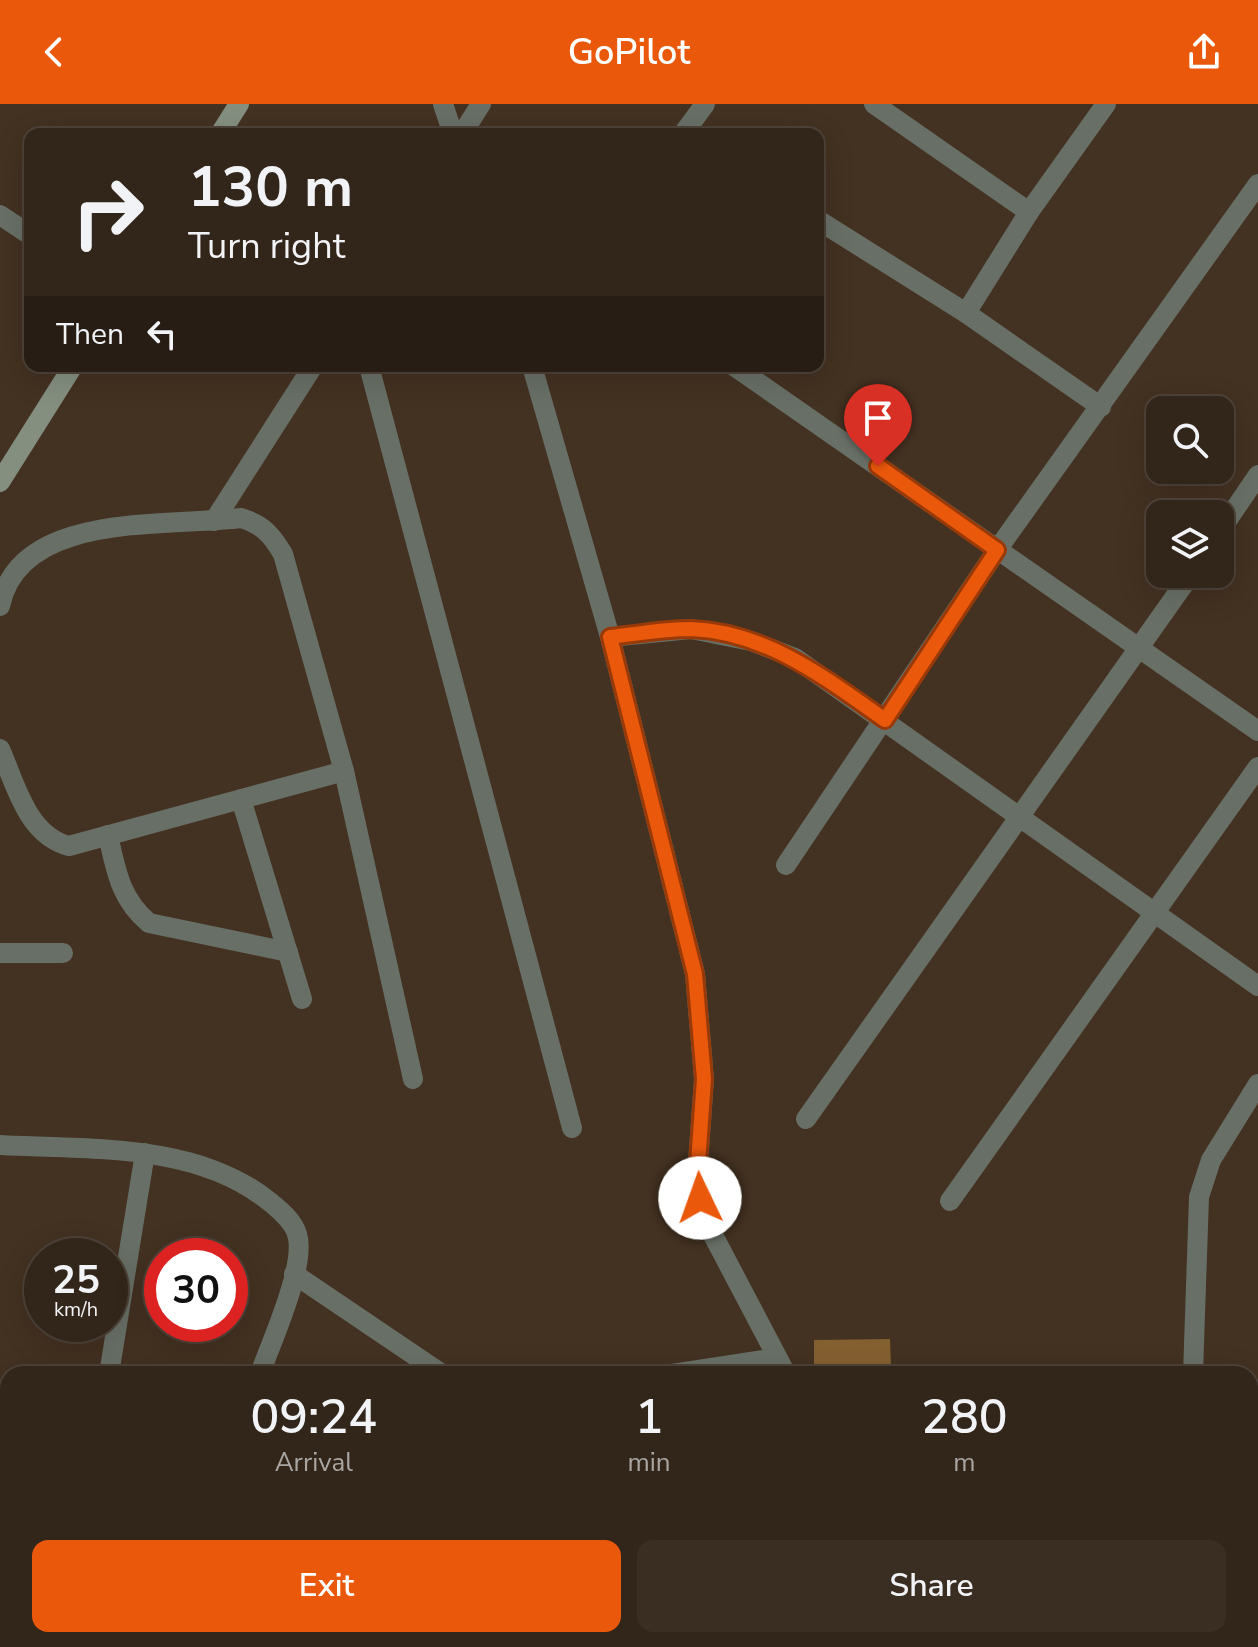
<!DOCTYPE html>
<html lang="en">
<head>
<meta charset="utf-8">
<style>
  :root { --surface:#322519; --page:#3a2d22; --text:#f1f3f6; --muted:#a8a5a2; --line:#4d4238; --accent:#ea580c }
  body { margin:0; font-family:"Nunito Sans",sans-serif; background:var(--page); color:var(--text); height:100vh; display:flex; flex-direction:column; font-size:30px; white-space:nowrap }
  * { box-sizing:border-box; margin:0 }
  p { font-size:26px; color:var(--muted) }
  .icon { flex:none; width:44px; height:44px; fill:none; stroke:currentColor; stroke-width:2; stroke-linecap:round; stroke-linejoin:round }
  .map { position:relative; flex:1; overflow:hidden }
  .sheet { position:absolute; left:0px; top:1262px; width:1258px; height:282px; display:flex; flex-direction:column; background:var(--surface); border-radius:24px 24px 0 0; box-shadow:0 8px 32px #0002,0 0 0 2px var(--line) }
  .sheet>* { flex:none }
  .guide { position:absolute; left:24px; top:24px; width:800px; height:244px; border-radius:16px; box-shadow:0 8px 32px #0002,0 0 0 2px var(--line); background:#322519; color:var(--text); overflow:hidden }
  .fabs { position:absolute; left:1146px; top:292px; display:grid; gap:16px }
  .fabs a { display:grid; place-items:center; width:88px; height:88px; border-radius:16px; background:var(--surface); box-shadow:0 8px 32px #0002,0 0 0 2px var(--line); font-size:40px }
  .speed { position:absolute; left:24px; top:1134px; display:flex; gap:16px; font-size:40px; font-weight:700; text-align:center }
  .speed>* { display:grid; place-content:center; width:104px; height:104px; border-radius:50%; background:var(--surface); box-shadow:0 8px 32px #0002,0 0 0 2px var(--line); line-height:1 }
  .speed small { font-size:20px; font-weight:400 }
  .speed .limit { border:12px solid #d22; background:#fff; color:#111 }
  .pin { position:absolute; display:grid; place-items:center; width:68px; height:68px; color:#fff; margin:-82px -34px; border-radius:50% 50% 50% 0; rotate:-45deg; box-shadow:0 0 8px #0007 }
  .pin .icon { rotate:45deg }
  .me { position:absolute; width:88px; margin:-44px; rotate:357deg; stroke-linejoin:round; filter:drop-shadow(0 0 6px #0008) }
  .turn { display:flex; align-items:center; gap:28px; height:168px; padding:0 32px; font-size:36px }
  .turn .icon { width:104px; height:104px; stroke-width:2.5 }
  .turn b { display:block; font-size:56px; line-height:68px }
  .then { display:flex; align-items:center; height:76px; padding:0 32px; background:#0003; gap:16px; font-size:30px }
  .eta { display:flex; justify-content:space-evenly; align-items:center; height:136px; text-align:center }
  .eta b { font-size:48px; font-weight:600; line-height:56px }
  .cta { display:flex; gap:16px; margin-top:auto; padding:16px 32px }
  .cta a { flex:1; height:92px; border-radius:16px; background:var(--accent); color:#fff; font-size:32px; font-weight:600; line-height:92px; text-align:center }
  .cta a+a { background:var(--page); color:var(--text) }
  header { display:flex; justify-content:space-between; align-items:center; height:104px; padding:0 32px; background:var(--accent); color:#fff; font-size:36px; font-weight:600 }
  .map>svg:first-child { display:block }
</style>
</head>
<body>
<header><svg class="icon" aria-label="back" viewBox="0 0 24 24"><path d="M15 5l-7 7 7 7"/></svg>GoPilot<svg class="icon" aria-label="share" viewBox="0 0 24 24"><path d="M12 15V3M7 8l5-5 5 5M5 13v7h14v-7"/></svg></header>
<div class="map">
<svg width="1258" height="1543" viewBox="0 0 1258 1543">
  <rect width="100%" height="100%" fill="#433121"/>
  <path fill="#845f30" d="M890 1235 891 1262 814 1264V1236Z"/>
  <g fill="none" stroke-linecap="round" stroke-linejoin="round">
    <g stroke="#686f66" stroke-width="20">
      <path d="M443 0 453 30"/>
      <path d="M874 0 1029 108"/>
      <path d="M462 30 481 0"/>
      <path d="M683 30 705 0"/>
      <path d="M0 111 30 131"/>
      <path d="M818 116 966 209 1101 303"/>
      <path d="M966 209 1029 108 1106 0"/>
      <path d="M369 262 572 1024"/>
      <path d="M532 262 610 533 695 870 704 975 698 1059 700 1094 713 1131 786 1270"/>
      <path d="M734 262 1258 627"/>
      <path d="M214 417 313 262"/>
      <path d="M1220 427 1258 371"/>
      <path d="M0 502C19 407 166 423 241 414 263 421 271 430 283 450L344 667 413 975"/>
      <path d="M610 533 691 525 751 537 795 554 1258 882"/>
      <path d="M0 645C16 681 27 731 69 742L344 667"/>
      <path d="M241 695 302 895"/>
      <path d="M108 731C116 766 120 795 149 819L288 848"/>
      <path d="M786 761 997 446 1258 80"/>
      <path d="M0 849H63"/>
      <path d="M806 1015 1191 470"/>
      <path d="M0 1041C90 1046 196 1038 270 1098 280 1106 293 1117 297 1130 307 1161 271 1238 260 1270"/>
      <path d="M950 1097 1258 663"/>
      <path d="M294 1170 442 1270"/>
      <path d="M109 1270 145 1049"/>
      <path d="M672 1270 777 1254"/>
      <path d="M1193 1270 1199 1093 1211 1056 1258 980"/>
      <path d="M916 1536 918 1543"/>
      <path d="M64 1543 66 1536"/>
      <path d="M575 1543V1536"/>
      <path d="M1168 1543 1169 1536"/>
    </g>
    <g stroke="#848f80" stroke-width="20">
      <path d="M220 30 239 0"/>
      <path d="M0 378 73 262"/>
    </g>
  </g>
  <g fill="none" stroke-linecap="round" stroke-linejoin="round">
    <defs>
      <path id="route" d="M700 1094 698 1059 704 975 695 870 610 533C636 530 664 525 691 525 767 528 825 574 885 616L997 446 878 362"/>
    </defs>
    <use href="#route" stroke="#983908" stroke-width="20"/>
    <use href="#route" stroke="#ea580c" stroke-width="14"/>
  </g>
</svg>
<div class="fabs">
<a><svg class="icon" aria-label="search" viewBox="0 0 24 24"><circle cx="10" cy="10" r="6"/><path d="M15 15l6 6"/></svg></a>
<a><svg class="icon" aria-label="layers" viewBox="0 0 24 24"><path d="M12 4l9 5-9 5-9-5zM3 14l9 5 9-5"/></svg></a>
</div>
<div class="speed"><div>25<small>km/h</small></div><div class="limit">30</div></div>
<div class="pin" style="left:878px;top:362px;background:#d93025"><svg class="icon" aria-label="arrive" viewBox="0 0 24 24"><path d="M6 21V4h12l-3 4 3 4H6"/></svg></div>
<svg class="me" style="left:700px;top:1094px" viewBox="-20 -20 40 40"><circle r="19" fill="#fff"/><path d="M0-13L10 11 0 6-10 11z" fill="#ea580c"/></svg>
<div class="guide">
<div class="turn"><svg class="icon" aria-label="right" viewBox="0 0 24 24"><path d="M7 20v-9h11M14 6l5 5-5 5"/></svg><div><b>130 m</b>Turn right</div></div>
<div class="then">Then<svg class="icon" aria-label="left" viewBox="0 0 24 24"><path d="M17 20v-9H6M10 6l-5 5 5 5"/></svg></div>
</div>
<section class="sheet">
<div class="eta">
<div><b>09:24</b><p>Arrival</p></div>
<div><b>1</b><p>min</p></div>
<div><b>280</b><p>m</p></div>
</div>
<div class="cta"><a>Exit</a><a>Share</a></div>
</section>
</div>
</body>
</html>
